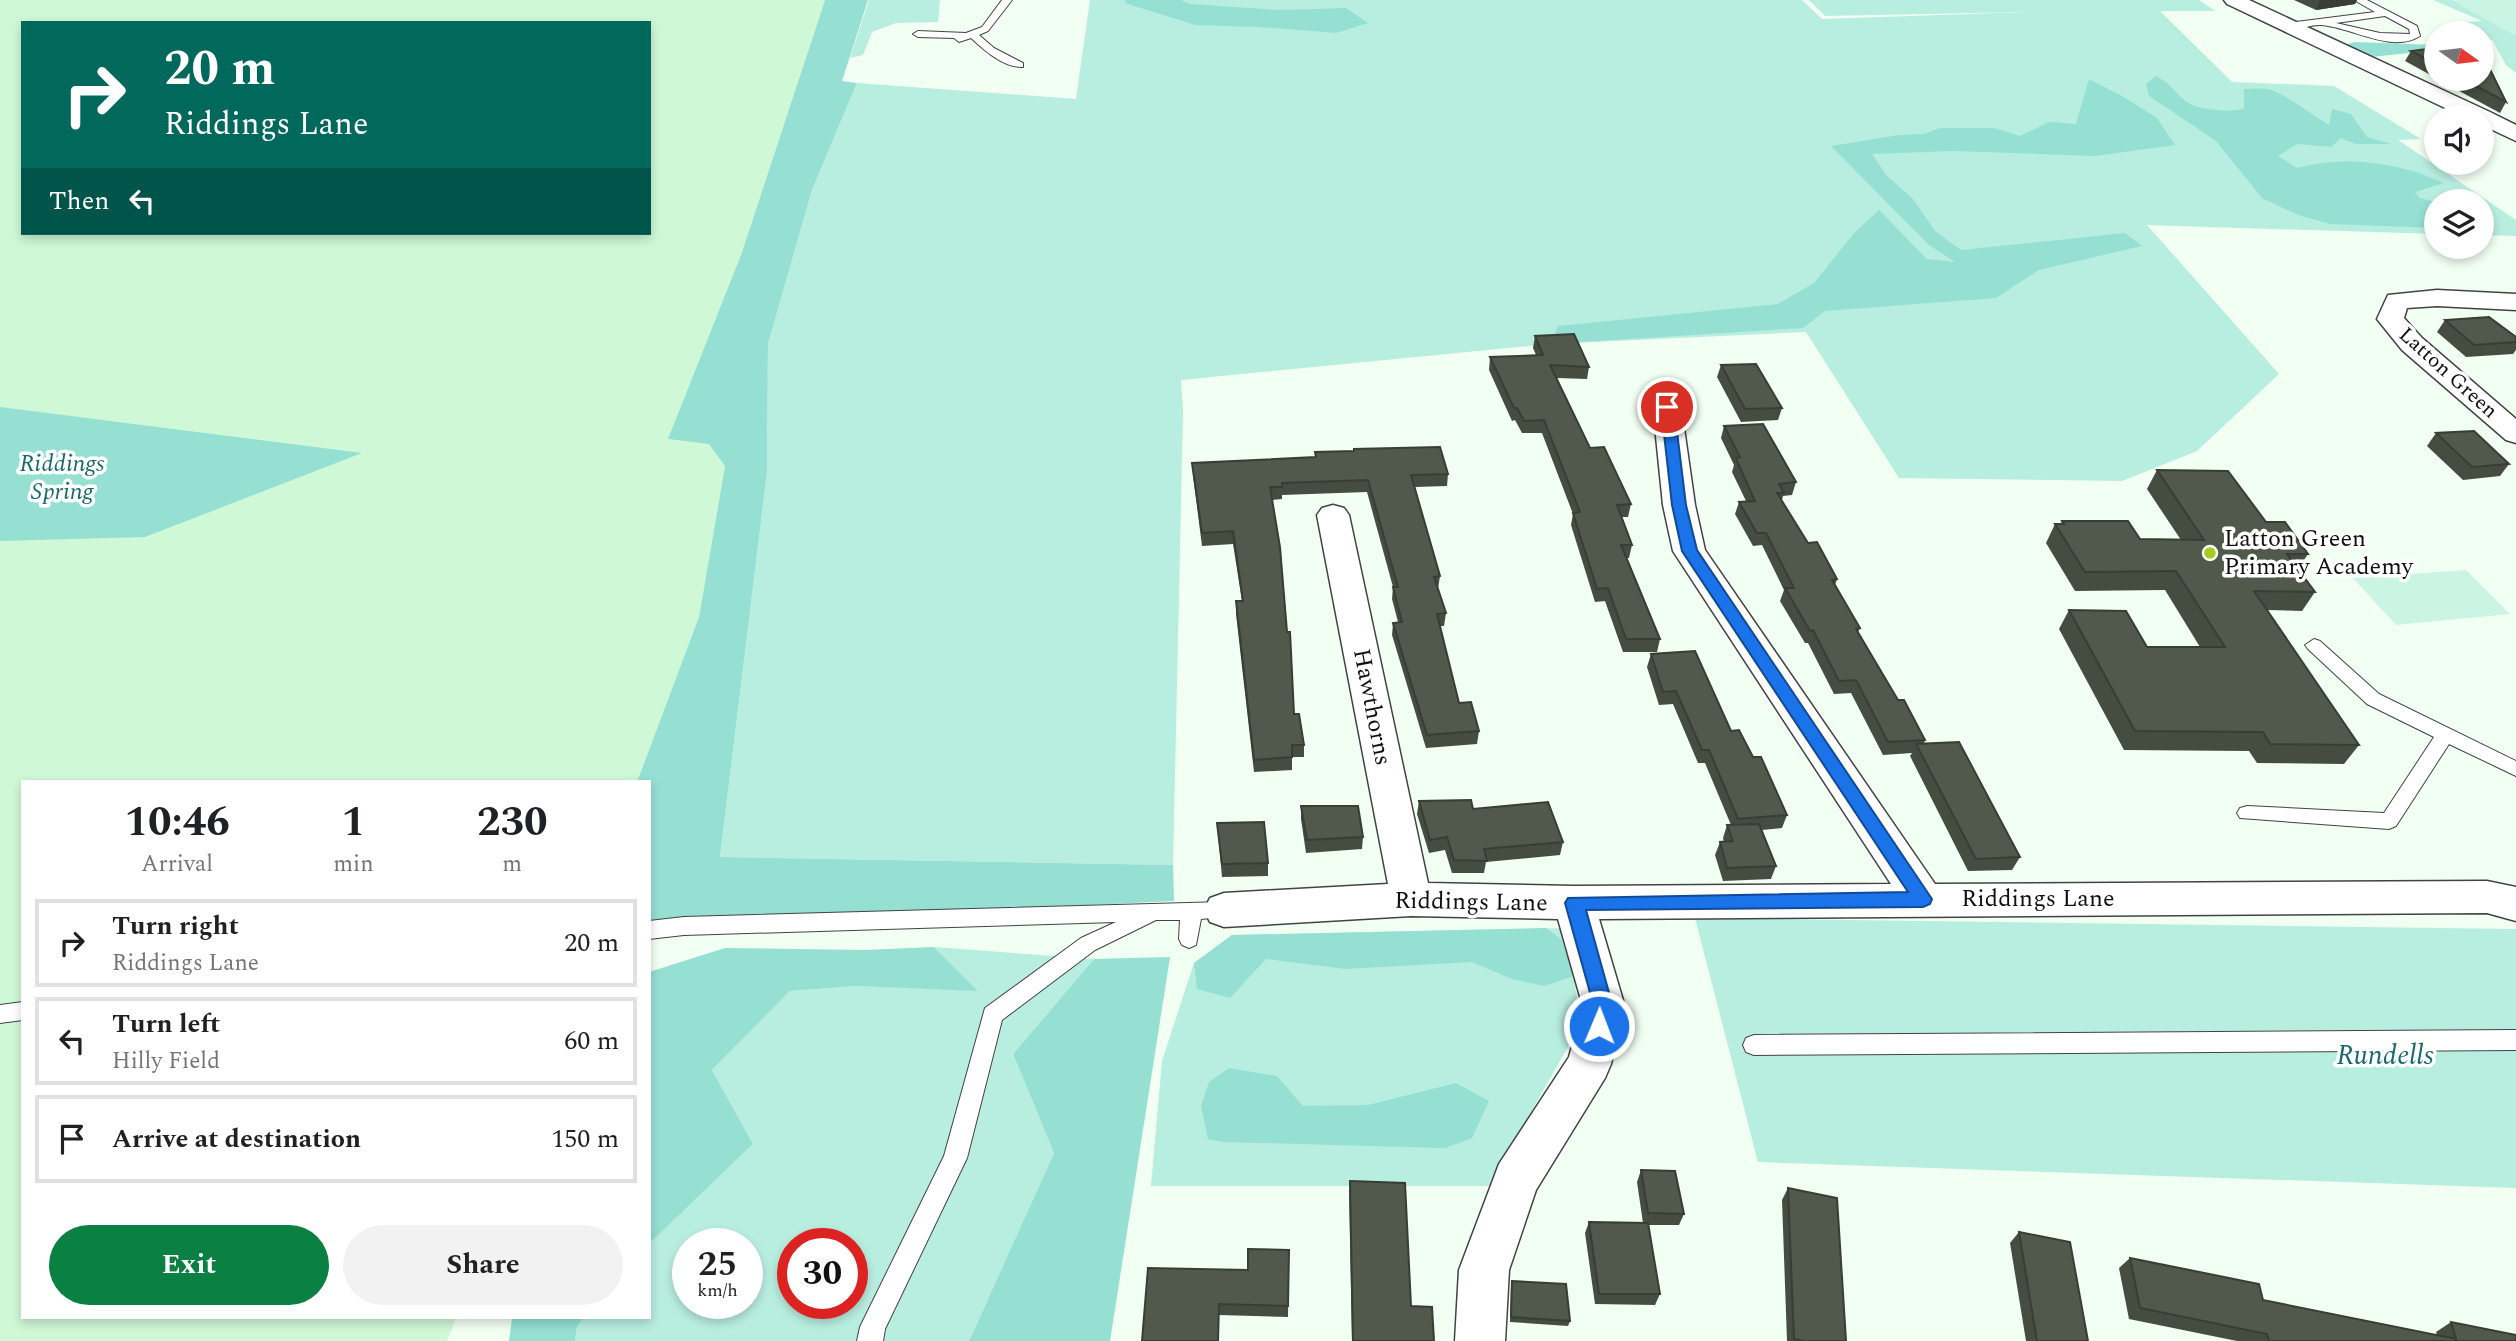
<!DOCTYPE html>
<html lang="en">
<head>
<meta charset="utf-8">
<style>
  :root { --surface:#fff; --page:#f2f2f2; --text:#202124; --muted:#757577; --line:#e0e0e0; --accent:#0b8043 }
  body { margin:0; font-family:Spectral,serif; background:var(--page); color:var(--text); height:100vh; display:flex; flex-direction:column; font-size:26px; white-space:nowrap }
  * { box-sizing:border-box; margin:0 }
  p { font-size:23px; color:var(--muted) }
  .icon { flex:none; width:38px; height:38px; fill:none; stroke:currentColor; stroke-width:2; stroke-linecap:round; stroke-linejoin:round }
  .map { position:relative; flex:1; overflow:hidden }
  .details { position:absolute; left:21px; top:780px; width:630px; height:539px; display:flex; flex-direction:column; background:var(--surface); border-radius:0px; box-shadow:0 4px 10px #0003 }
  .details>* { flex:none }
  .banner { position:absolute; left:21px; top:21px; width:630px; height:214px; border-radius:0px; box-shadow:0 4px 10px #0003; background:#00695c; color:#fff; overflow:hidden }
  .needle { width:46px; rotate:104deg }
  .tools { position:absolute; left:2424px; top:21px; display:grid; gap:14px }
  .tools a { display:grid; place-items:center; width:70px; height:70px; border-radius:50%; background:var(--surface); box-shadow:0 4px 10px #0003; font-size:35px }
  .speed { position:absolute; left:672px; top:1228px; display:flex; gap:14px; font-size:35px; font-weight:700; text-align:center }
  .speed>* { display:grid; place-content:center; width:91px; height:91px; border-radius:50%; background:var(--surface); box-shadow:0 4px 10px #0003; line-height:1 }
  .speed small { font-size:18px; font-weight:400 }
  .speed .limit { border:10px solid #d22; background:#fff; color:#111 }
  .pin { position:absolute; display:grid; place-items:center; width:60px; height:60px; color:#fff; margin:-30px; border:4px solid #fff; border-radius:50%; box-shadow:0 2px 7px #0007 }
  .me { position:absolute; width:77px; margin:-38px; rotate:1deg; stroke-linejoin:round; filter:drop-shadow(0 0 5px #0008) }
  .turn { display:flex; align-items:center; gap:24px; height:147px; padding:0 28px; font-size:32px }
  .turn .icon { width:91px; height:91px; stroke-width:2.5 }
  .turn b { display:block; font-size:49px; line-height:60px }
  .then { display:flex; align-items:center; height:66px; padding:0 28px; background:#0003; gap:14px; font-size:26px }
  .eta { display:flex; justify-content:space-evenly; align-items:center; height:119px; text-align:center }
  .eta b { font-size:42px; font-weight:700; line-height:49px }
  .button { display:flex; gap:14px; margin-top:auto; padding:14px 28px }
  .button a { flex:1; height:80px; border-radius:42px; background:var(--accent); color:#fff; font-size:28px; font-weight:700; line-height:80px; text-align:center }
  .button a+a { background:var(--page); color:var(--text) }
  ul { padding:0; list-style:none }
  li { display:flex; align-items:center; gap:21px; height:88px; margin:0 14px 10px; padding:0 14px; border:4px solid var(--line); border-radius:0px }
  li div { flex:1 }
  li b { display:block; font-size:26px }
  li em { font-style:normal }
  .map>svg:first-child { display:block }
</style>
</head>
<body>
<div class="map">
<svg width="2516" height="1341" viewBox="0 0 2516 1341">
  <rect width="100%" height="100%" fill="#f2fff3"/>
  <path fill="#cff8d7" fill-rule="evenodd" d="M0 0H825L741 255 669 439 710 444 725 466 699 617 637 782H23V1318H456L447 1341H0ZM23 23H649V233H23Z"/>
  <g fill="#b8eee0" fill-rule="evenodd">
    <path d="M869 0H940L938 22 896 23 872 32 863 55 850 58Z"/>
    <path d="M1090 0H1802L1822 19 2027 12 1825 16 1809 0H2199L2215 11H2160L2232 82 2334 86 2421 139 2398 140 2516 220V236L2482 235V201H2436V234L2147 225 2279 374 2197 451 2122 481 1899 478 1806 332 1550 344 1181 380 1183 411 1173 865 720 857 767 472 768 344 812 190 857 83 1076 99Z"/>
    <path d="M2433 0H2516V73L2506 65 2493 41 2465 22 2482 21Z"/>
    <path d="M1695 918 2516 929V1188L1758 1162Z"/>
    <path d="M1566 928 1581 1024 1489 1186H1151L1162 1061 1194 963 1232 935Z"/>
    <path d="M934 947 1094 959 1013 1054 1054 1153 969 1341H575L577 1327 583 1318H649V1244L753 1144 712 1070 790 991 856 986 977 990ZM688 1244H747V1304H688ZM793 1244H852V1304H793Z"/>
  </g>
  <g fill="#95e0d3">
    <path d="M825 0H868L842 81 857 83 812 190 768 344 767 472 720 857 1173 865 1174 901 649 926V782H637L699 617 725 466 709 444 668 439 741 255Z"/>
    <path d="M1125 0H1181L1189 4 1281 10 1346 8 1368 23 1336 33 1259 27 1195 25 1125 3Z"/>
    <path d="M2355 42 2436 45V50L2362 58 2344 45Z"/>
    <path d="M2156 76C2171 83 2178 97 2190 104 2202 110 2232 113 2244 108V89C2251 89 2260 88 2267 89 2282 91 2313 116 2329 125L2332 109 2351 114 2367 137 2391 144H2356L2341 138 2331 147 2297 144 2278 156 2297 168C2345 155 2399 162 2444 183L2415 192 2420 198 2436 202V228L2330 224 2298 215 2262 198 2216 141 2149 96 2146 84Z"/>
    <path d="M2089 79 2122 96 2157 118 2175 145 2095 156 1953 151 1872 154 1887 176 1913 199 1935 231 1961 250 2125 233 2142 246 2039 270 1996 298 1825 311 1803 328 1550 344 1558 326 1778 304 1814 283 1855 232 1879 210 1927 259 1955 262 1929 245 1831 146 1899 135 1924 134 1940 128H1994L2020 136 2049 122 2076 124Z"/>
    <path d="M0 407 362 453 145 537 0 541Z"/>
    <path d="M1546 928 1561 939 1574 976 1544 986 1512 979 1472 962 1345 969 1266 959 1230 998 1197 989 1194 963 1232 935Z"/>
    <path d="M934 947 978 991 856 986 790 991 712 1070 753 1144 649 1244V972L725 948 865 950Z"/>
    <path d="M1170 957 1110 1341H969L1054 1153 1013 1054 1094 959Z"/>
    <path d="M1229 1068 1277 1076 1303 1106 1368 1105 1456 1083 1489 1101 1472 1138 1445 1148 1223 1142 1208 1139 1201 1106 1209 1082Z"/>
    <path d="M512 1318H583L577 1327 575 1341H509Z"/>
  </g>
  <g fill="#caf4e4">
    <path d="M2451 0H2516V36Z"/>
    <path d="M2466 570 2510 614 2396 625 2353 578Z"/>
  </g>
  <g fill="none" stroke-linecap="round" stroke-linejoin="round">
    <defs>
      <g id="service">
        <path d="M1002 0H1012L988 31 979 35 994 48 1023 63V67C1004 68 984 50 971 38L959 42 954 38 918 37 913 34 918 31 966 33 982 27Z"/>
        <path d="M2354 0H2367L2417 26 2420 36C2392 54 2351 27 2321 25 2309 24 2294 33 2283 26L2288 23 2375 12ZM2385 16 2409 29 2410 34 2380 33 2336 23Z"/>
        <path d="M2314 639 2320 641 2379 694 2516 761V776L2449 744 2396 826 2389 829 2240 818 2237 813 2240 808 2247 806 2384 813 2434 737 2367 704 2308 649 2305 645Z"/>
        <path d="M1224 902 1231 904 1234 910 1231 916 1201 919 1196 945 1189 948 1182 945 1179 939 1180 920H1156L1095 950 1002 1020 967 1158 885 1329 883 1341H857L860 1327 944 1156 985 1008 1081 938 1116 922 684 935 649 939V921L684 917Z"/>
        <path d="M23 1002V1020L0 1023V1005Z"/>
        <path d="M2516 1030V1050L1754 1055 1746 1052 1743 1045 1746 1038 1754 1035Z"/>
      </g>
      <g id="minor">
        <path d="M2224 0H2249L2490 112 2516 125V141L2482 125V117H2464L2227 4Z"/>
        <path d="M2437 290 2516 294V310L2437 306 2407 308 2404 318 2422 338 2516 419V443L2506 440 2402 350 2377 319 2388 295Z"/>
        <path d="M1667 398 1677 401 1681 407 1695 505 1705 550 1935 884 2487 881 2516 887V921L2487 913 1599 919 1625 1007 1611 1064 1605 1078 1536 1190 1509 1270 1505 1341H1455L1459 1270 1499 1164 1569 1057 1583 1007 1558 919 1411 916 1224 927 1210 922 1204 910 1210 898 1224 893 1388 884 1317 515 1322 508 1333 505 1344 508 1349 515 1428 883 1574 886 1891 884 1673 551 1663 505 1653 407 1657 401Z"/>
      </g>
    </defs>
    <use href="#service" stroke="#434343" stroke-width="2"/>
    <use href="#minor" stroke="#434343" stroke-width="3"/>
    <use href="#service" fill="#fff" fill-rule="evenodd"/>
    <use href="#minor" fill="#fff" fill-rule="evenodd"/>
  </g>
  <g fill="#454d40">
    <path d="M2294 0H2357L2355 4 2316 10Z"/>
    <path d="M2436 48V78L2405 61 2411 51Z"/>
    <path d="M2437 79H2482L2506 102 2500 113Z"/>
    <path d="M2445 320 2516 337V350L2513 354 2466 357 2437 332Z"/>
    <path d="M1535 336 1589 367 1587 379 1557 378 1590 448 1631 504 1628 517H1622L1632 545 1629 558H1627L1660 639 1657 652H1623L1605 601 1595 602 1571 525 1573 514 1542 433H1522L1515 420 1512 421 1489 370 1490 357 1536 355 1533 348Z"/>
    <path d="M1721 365 1782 408 1778 420 1741 422 1717 377Z"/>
    <path d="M1724 426 1796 482 1792 495 1783 496 1782 500 1808 543 1837 579 1835 585 1860 628 1858 632 1898 700 1925 740 1924 743 2020 857 2012 870 1968 871 1910 756 1912 753 1883 755 1851 693 1834 694 1808 643H1805L1780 601 1784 590 1762 545 1753 546 1735 514 1739 502 1746 501 1732 472 1734 465 1721 438Z"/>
    <path d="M2436 433 2509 464 2500 476 2463 480 2427 446Z"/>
    <path d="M1315 452 1448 474 1447 486 1415 487 1440 576 1438 589 1446 613 1444 626H1440L1459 703 1479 731 1477 744 1426 748 1392 635 1393 623 1398 622 1392 599 1393 587 1367 492 1282 495V499L1272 500 1294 714 1304 745V757H1292V770L1254 772 1236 614V601H1242L1233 544 1202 546 1193 475 1192 463 1315 457Z"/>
    <path d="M2157 470 2266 522 2308 554 2298 569 2315 592 2302 611 2267 610 2359 745 2344 764 2257 763 2249 751 2124 750 2059 629 2069 610 2147 647H2200L2165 590 2075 591 2046 543 2055 524H2061L2062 521 2140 539 2181 540 2147 489Z"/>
    <path d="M1651 654 1731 731 1753 757 1787 815 1782 828 1762 830 1776 866 1771 879 1723 881 1715 855 1720 842H1724L1723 838 1727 825H1731L1705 763H1698L1673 704 1659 705 1647 667Z"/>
    <path d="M1419 801 1473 809 1563 842 1560 855 1486 862 1484 873H1452L1445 850 1429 853 1417 814Z"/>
    <path d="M1301 806 1363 837 1362 849 1306 853 1301 819Z"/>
    <path d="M1217 823 1268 863V876L1222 877Z"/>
    <path d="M1641 1170 1684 1214 1679 1225H1648L1660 1294 1655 1305 1595 1304 1585 1233 1589 1222 1643 1223 1637 1182Z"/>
    <path d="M1350 1181 1411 1306 1434 1341H1352L1349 1192Z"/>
    <path d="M1788 1188 1846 1341H1787L1782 1200Z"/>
    <path d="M2019 1232 2088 1341H2026L2010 1243Z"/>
    <path d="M1289 1250 1288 1317 1219 1315 1142 1341 1248 1270Z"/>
    <path d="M2130 1258 2263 1300 2437 1335 2436 1332 2451 1322 2516 1341H2237L2129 1319 2119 1268Z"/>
    <path d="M1512 1281 1570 1321 1568 1326 1510 1322 1511 1286Z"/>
  </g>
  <path fill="#383e34" d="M2320 0H2357L2355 4 2316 10Z"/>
  <g fill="#50594b" stroke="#383e34" stroke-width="2">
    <path d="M2436 48V64L2411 51Z"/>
    <path d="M2482 53 2506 102 2463 79H2482Z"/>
    <path d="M2489 317 2516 337V342L2474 345 2445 320Z"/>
    <path d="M1574 334 1589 367 1550 365 1590 448 1604 447 1631 504 1617 505 1632 545H1621L1660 639H1626L1608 588 1597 589 1573 513 1580 512 1544 420 1524 421 1517 408H1514L1490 357 1543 355 1535 336Z"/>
    <path d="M1756 364 1782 408 1745 409 1721 365Z"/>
    <path d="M1763 424 1796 482 1779 484 1784 493H1777L1808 543 1817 542 1837 579 1832 580 1860 628 1856 629 1898 700H1904L1925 740 1888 742 1856 680 1839 681 1813 630 1810 631 1785 588H1794L1766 533H1757L1739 502 1755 501 1736 459 1740 457 1724 426Z"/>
    <path d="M2474 431 2509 464 2472 467 2436 433Z"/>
    <path d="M1440 447 1448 474 1411 475 1440 576 1434 577 1446 613 1437 614 1459 703 1471 702 1479 731 1427 735 1393 623 1402 622 1393 587H1398L1368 480 1282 483V487H1270L1280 547 1287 632H1290L1294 714H1299L1304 745H1292V757L1254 760 1236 601H1243L1233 531 1202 533 1192 463 1316 457 1315 452 1354 451V449Z"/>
    <path d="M2157 470 2228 471 2266 522H2285L2308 554H2287L2315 592 2254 591 2359 745 2270 744 2263 732 2135 731 2069 610 2126 611 2147 647H2225L2176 571 2085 572 2055 524H2064L2062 521H2128L2140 539 2204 540Z"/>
    <path d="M1695 651 1731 731 1739 730 1753 757H1761L1787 815 1738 819 1709 750H1702L1676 691 1663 692 1651 654Z"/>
    <path d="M1959 742 2020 857 1976 859 1916 744Z"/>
    <path d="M1471 800 1473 809 1548 802 1563 842 1484 849 1487 861 1454 860 1447 837 1430 840 1419 801Z"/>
    <path d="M1301 806H1358L1363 837 1307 840Z"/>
    <path d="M1264 822 1268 863 1222 864 1217 823Z"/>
    <path d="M1759 824 1776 866 1727 868 1720 842 1733 841 1727 825Z"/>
    <path d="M1641 1170 1675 1171 1684 1214 1648 1213Z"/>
    <path d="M1350 1181 1405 1183 1411 1306 1432 1307 1434 1341H1353Z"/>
    <path d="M1788 1188 1837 1198 1846 1341H1804L1794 1339Z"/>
    <path d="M1589 1222 1648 1223 1660 1294H1599Z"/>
    <path d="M2019 1232 2070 1242 2088 1341H2037Z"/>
    <path d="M1248 1249 1289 1250 1288 1306 1219 1304 1218 1341H1142L1148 1268 1248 1270Z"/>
    <path d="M2130 1258 2259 1284 2263 1300 2456 1339 2451 1322 2516 1335V1341H2269L2267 1334 2140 1308Z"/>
    <path d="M1512 1281 1566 1284 1570 1321 1511 1317Z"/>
  </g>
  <path fill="#1a73e8" stroke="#114b97" stroke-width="2" d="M1667 403 1674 407 1686 505 1697 550 1932 899 1930 904 1923 907 1586 910 1613 1007 1606 1032 1599 1035 1592 1032 1589 1026 1594 1007 1565 903 1568 898 1908 892 1682 551 1672 505 1661 407Z"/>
  <circle fill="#a4cd1b" stroke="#fff" stroke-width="2.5" cx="2210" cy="553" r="7"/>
  <g text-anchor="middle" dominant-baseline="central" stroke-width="7" stroke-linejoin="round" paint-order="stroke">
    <g font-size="21" fill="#101010" stroke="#fff">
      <text transform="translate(2448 373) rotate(42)">Latton Green</text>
    </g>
    <g font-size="24" font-style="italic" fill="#19686e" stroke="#fff">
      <text x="62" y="464">Riddings<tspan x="62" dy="28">Spring</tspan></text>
    </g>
    <g font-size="24" fill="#101010" stroke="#fff" text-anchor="start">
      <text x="2224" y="539">Latton Green<tspan x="2224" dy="28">Primary Academy</tspan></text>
    </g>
    <g font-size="24" fill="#101010" stroke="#fff">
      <text transform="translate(1372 707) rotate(79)">Hawthorns</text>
      <text x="2038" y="899">Riddings Lane</text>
      <text transform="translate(1471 902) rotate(1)">Riddings Lane</text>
    </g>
    <g font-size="28" font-style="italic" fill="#19686e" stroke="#fff">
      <text x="2385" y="1055">Rundells</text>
    </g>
  </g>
</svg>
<div class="tools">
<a><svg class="needle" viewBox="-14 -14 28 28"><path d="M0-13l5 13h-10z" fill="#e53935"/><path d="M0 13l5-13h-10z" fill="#757577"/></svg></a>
<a><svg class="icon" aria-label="sound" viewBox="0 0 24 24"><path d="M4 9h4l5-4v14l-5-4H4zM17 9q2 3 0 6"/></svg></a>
<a><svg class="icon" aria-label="layers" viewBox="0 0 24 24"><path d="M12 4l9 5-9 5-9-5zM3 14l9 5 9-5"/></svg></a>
</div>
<div class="speed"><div>25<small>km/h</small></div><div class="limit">30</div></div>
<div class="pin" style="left:1667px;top:407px;background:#d93025"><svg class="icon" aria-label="arrive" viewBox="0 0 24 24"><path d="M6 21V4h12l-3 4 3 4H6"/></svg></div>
<svg class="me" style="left:1599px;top:1026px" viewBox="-20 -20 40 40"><circle r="17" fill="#1a73e8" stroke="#fff" stroke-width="3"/><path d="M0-11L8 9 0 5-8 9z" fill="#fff"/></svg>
<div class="banner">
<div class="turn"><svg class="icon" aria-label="right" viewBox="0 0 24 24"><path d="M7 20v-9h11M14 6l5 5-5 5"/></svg><div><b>20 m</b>Riddings Lane</div></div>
<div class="then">Then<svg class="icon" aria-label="left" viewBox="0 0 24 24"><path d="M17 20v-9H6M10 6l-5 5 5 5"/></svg></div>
</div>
<section class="details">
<div class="eta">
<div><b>10:46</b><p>Arrival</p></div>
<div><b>1</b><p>min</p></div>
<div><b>230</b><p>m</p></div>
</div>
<ul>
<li><svg class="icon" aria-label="right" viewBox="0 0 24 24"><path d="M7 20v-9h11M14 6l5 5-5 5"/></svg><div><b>Turn right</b><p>Riddings Lane</p></div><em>20 m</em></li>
<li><svg class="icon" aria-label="left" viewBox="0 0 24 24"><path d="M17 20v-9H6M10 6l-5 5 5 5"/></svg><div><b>Turn left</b><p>Hilly Field</p></div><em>60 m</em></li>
<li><svg class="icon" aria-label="arrive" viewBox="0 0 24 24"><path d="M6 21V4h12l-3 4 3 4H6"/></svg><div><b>Arrive at destination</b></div><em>150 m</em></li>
</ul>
<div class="button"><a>Exit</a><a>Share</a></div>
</section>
</div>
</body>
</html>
